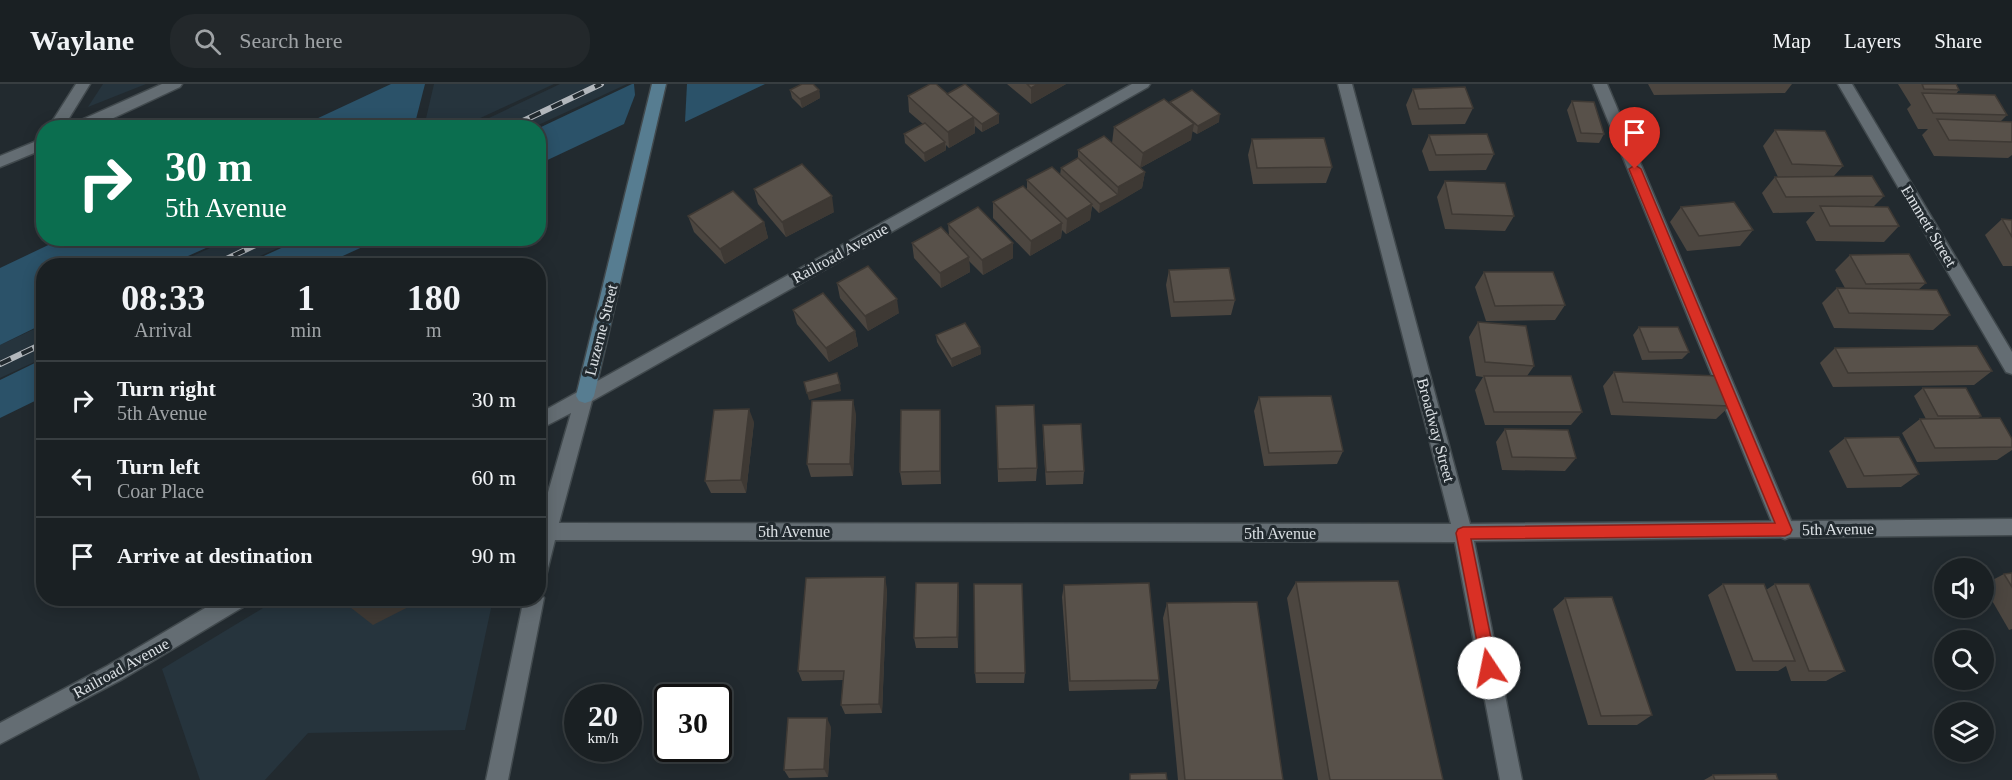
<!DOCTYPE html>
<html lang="en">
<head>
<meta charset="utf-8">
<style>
  :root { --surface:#1a2023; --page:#23282b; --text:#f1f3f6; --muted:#9fa3a6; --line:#383e41 }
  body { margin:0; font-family:Georgia,serif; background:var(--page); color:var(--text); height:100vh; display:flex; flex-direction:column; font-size:22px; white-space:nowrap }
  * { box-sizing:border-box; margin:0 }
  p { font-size:20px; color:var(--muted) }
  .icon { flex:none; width:33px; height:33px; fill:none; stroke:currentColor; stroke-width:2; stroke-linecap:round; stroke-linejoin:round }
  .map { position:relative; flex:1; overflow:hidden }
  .details { position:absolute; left:36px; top:174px; width:510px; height:348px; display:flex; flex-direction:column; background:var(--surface); border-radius:24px; box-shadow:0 3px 15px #0003,0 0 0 2px var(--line) }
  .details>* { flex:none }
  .banner { position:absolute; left:36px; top:36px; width:510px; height:126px; border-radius:24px; box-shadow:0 3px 15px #0003,0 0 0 2px var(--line); background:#0b6e4f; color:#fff; overflow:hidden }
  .tools { position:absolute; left:1934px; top:474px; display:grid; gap:12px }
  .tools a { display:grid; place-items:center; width:60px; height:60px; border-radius:50%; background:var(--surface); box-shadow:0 3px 15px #0003,0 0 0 2px var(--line); font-size:30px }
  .speed { position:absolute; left:564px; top:600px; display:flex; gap:12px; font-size:30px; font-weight:700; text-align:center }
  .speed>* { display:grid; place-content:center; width:78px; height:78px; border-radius:50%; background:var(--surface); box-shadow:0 3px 15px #0003,0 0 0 2px var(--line); line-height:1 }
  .speed small { font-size:15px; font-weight:400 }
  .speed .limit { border:3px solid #111; border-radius:9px; background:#fff; color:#111 }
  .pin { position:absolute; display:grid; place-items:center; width:51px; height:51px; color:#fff; margin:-62px -26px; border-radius:50% 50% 50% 0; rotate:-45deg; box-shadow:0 0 6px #0007 }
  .pin .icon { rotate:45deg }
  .me { position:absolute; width:66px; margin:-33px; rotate:349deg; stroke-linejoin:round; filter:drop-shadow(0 0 4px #0008) }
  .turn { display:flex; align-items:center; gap:21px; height:126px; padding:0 30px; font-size:27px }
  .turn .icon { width:78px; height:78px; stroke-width:2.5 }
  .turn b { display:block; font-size:42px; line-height:51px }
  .eta { display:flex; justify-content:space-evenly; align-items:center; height:102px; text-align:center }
  .eta b { font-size:36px; font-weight:800; line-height:42px }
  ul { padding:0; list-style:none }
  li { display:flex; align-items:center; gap:18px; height:78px; padding:0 30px; border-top:2px solid var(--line) }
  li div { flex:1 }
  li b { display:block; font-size:22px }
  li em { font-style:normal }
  header { display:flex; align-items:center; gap:36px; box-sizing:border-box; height:84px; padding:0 30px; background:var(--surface); border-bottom:2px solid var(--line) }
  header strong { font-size:28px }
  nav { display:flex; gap:33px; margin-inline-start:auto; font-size:21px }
  .search { width:420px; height:54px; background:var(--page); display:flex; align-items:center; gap:15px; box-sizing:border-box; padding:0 21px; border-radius:24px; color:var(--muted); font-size:22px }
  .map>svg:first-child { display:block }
</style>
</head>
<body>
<header>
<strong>Waylane</strong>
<div class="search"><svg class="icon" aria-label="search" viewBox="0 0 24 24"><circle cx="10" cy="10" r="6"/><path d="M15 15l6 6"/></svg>Search here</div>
<nav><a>Map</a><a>Layers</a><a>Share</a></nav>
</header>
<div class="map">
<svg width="2012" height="696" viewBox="0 0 2012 696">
  <rect width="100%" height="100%" fill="#222a2f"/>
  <g fill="#26343d">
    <path d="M103 0H146L88 23Z"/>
    <path d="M434 0H554L461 43H424Z"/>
    <path d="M560 0H627L534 43H470Z"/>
    <path d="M232 154H298V155L240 181H173Z"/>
    <path d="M43 241V274L0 294V261Z"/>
    <path d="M278 515H493L465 646 308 649 265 696H200L162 585Z"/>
  </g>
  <g fill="#2b5269">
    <path d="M391 0H425L414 43H299Z"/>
    <path d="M632 0H634L635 11 624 40 539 80V44Z"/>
    <path d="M687 0H765L685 38Z"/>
    <path d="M63 154H226V155L168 181 44 182 43 240 0 261V184Z"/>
    <path d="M301 155V154L380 155 323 181H244Z"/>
    <path d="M43 275V313L0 334V296Z"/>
  </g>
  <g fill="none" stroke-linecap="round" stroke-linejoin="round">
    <defs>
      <path id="lane" d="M1593 0H1607L1795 446 1792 452 1785 455 1778 452 1775 446Z"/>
      <g id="street">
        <path d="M76 0H90L63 44H48Z"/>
        <path d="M162 0H182L180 3 92 44H70L72 40Z"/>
        <path d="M1132 0H1150L1148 3 592 317 559 439 1451 440 1338 0H1352L1470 440 2012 435V451L1474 457 1522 696H1500L1455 458 555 456 545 496 538 499V443L571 329 538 346V330Z"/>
        <path d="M1838 0H1852L2012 268V290L2006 288Z"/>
        <path d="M44 54V65L0 83V72Z"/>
        <path d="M538 507 544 514 508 696H486L524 514H538Z"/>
        <path d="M222 514H251L248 520 121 596 0 660V639L107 582Z"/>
      </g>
      <path id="secondary" d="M652 0H666L594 312 591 317 585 319 579 317 576 312Z"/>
    </defs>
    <use href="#lane" stroke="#41494d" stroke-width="3"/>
    <use href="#street" stroke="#41494d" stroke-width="3"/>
    <use href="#secondary" stroke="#41494d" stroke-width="3"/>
    <use href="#lane" fill="#646d73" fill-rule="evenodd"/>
    <use href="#street" fill="#646d73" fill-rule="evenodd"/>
    <use href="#secondary" fill="#577d91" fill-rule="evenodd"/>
    <defs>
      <g id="rail">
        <path d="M508 44 601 0"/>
        <path d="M212 182 270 154"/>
        <path d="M0 280 44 259"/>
      </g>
    </defs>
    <use href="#rail" stroke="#b2b7bc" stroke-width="6"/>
    <use href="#rail" stroke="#222a2f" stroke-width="4" stroke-dasharray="12" stroke-linecap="butt"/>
  </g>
  <g fill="#4c4640">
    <path d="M1007 0H1066L1031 20Z"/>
    <path d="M1648 0H1792L1785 9 1654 11Z"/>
    <path d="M1898 0H1956L1959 6 1956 10 2007 31 2001 37 2012 39V71L2008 74 1934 72 1922 51 1928 45H1918L1907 25 1911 21Z"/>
    <path d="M1413 5 1473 24 1465 40 1412 41 1406 21Z"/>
    <path d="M790 6H819L820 14 802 24 792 14Z"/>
    <path d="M947 10 999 39 982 48 975 42V49L949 64 946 61V66L925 78 905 59 904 50 923 40 909 28 908 12Z"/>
    <path d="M1572 17 1604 50 1599 59 1577 58 1567 26Z"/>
    <path d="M1170 18 1219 38 1197 50 1192 47 1191 56 1140 84 1112 59 1114 43 1170 20Z"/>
    <path d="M1775 46 1843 82 1833 93 1884 112 1873 123 1899 142 1884 158 1816 157 1806 138 1815 128 1773 129 1762 109 1775 93H1778L1763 62Z"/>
    <path d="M1429 51 1494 70 1486 86 1429 87 1422 67Z"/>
    <path d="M1252 55 1332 83 1326 99 1253 100 1248 71Z"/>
    <path d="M1078 66 1145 88 1142 104 1099 129 1092 122 1090 136 1066 150 1062 146 1061 154 1030 172 993 134V118L1027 105V96L1060 91 1061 84 1078 75Z"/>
    <path d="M1445 97 1514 132 1505 147 1445 145 1437 113Z"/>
    <path d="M754 105 834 128 786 153 758 120Z"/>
    <path d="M1681 123 1753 146 1740 162 1687 167 1670 138Z"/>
    <path d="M688 132 764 138 768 154 725 180 694 148Z"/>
    <path d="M2002 135 2012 136V182H2003L1985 151Z"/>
    <path d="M948 140 1013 174 983 191 969 177 970 188 941 204 914 174 912 159 949 151Z"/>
    <path d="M1850 171 1926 199 1918 206 1950 231 1933 246 1834 244 1822 219 1837 204H1845L1835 186Z"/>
    <path d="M1169 186 1235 216 1231 231 1171 233 1166 201Z"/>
    <path d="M1484 188 1565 221 1555 236 1486 237 1475 203Z"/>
    <path d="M837 199 899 229 868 247 840 214Z"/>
    <path d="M793 226 855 247 858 262 829 278 797 240Z"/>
    <path d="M1478 238 1534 282 1527 292 1582 328 1571 341H1485L1475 306 1483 293 1476 292 1469 253Z"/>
    <path d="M1639 243 1689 268 1682 275 1642 276 1633 251Z"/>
    <path d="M936 251 980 263 981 270 952 283 937 258Z"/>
    <path d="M1835 264 1992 287 1974 301 1833 303 1820 279Z"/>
    <path d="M1614 288 1730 322 1716 335 1611 331 1603 302Z"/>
    <path d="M1923 304 1981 332 1977 335 2012 355V366L1997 376 1917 378 1902 349 1920 335H1926L1914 312Z"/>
    <path d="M1259 313 1343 367 1337 380 1264 382 1254 327Z"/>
    <path d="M996 322 1037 384 1036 397 998 398Z"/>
    <path d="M856 330 853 392 811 393 807 380Z"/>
    <path d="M754 338 746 409H711L705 397Z"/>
    <path d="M941 339V400L902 401 900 388Z"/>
    <path d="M1043 341 1084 387 1083 400 1046 401 1043 355Z"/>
    <path d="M1505 345 1576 374 1565 387 1502 386 1496 358Z"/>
    <path d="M1845 354 1919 390 1901 403 1847 404 1829 367Z"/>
    <path d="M2012 489V545L2009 546 1983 501 2004 490Z"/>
    <path d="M1296 498 1443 696H1318L1287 514Z"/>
    <path d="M958 499 959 510 958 564H916L914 554Z"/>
    <path d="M1723 500 1766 506 1775 500 1845 587 1826 597H1791L1786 582 1778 587H1736L1708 511Z"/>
    <path d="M1064 501 1159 596 1156 605 1069 607 1062 513Z"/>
    <path d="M887 505 882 629 845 630 841 621 843 596 802 597 798 587Z"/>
    <path d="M1565 514 1652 631 1637 641H1588L1553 525Z"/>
    <path d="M1167 519 1283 696H1178L1163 534Z"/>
    <path d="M975 589H1025L1024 599H976Z"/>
    <path d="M831 643 828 693 789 694 784 686Z"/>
    <path d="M1713 691 1778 696H1704Z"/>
  </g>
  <g fill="#3e3934">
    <path d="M1038 0H1066L1031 20V4Z"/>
    <path d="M819 6 820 14 802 24 800 15Z"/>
    <path d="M999 30V39L982 48V40Z"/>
    <path d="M1220 30 1219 38 1197 50 1198 42Z"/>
    <path d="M974 33 975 49 949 64 948 48Z"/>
    <path d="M1194 40 1191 56 1140 84 1143 69Z"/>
    <path d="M945 58 946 66 925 78 924 69Z"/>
    <path d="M1145 88 1142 104 1117 119 1118 103Z"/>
    <path d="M1118 111 1117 119 1099 129 1100 120Z"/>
    <path d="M832 112 834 128 786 153 782 138Z"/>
    <path d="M1092 120 1090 136 1066 150 1067 135Z"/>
    <path d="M764 138 768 154 725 180 720 165Z"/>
    <path d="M1062 139 1061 154 1030 172 1031 157Z"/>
    <path d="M1013 159V174L983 191 982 176Z"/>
    <path d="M969 173 970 188 941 204 940 189Z"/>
    <path d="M897 215 899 229 868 247 865 232Z"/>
    <path d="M855 247 858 262 829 278 826 264Z"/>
    <path d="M980 263 981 270 952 283 951 275Z"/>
    <path d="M840 300 841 307 809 316 807 309Z"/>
    <path d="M853 316 856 330 853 392 850 380Z"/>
    <path d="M749 325 754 338 746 409 741 396Z"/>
    <path d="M940 326 941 339V400L940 387Z"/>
    <path d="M885 493 887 505 882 629 879 620Z"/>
    <path d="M958 499 959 510 958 564 957 553Z"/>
    <path d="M367 514H426L373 541 350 523Z"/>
    <path d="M827 634 831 643 828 693 824 685Z"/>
  </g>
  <g fill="#58514a" stroke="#3e3934" stroke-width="1.5">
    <path d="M802 0H813L819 6 800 15 790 6Z"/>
    <path d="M930 0H936L974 33 948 48 908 12Z"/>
    <path d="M965 0 999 30 982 40 947 10Z"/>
    <path d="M1027 0H1038L1031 4Z"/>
    <path d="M1922 0H1956L1959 6 1924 5Z"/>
    <path d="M1465 3 1473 24 1419 25 1413 5Z"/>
    <path d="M1192 6 1220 30 1198 42 1170 18Z"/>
    <path d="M1922 9 1995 11 2007 31 1933 29Z"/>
    <path d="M1164 15 1194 40 1143 69 1114 43Z"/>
    <path d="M1572 17 1594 18 1604 50 1581 49Z"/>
    <path d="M1937 35 2012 38V58L1949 56Z"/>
    <path d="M925 39 945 58 924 69 904 50Z"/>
    <path d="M1775 46 1825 47 1843 82 1792 80Z"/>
    <path d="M1487 50 1494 70 1436 71 1429 51Z"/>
    <path d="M1104 52 1145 88 1118 103 1078 66Z"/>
    <path d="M1324 54 1332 83 1257 84 1252 55Z"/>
    <path d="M1078 74 1118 111 1100 120 1061 84Z"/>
    <path d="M802 80 832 112 782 138 754 105Z"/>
    <path d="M1052 83 1092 120 1067 135 1027 96Z"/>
    <path d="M1872 92 1884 112 1786 113 1775 93Z"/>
    <path d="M1445 97 1505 99 1514 132 1452 130Z"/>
    <path d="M1023 102 1062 139 1031 157 993 118Z"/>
    <path d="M733 107 764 138 720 165 688 132Z"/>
    <path d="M1734 118 1753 146 1699 152 1681 123Z"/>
    <path d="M1820 122 1888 123 1899 142H1830Z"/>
    <path d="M978 123 1013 159 982 176 948 140Z"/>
    <path d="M2002 135 2012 136V153Z"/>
    <path d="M941 143 969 173 940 189 912 159Z"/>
    <path d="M1909 170 1926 199 1866 200 1850 171Z"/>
    <path d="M868 182 897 215 865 232 837 199Z"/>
    <path d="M1229 184 1235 216 1174 218 1169 186Z"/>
    <path d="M1484 188H1553L1565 221 1495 222Z"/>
    <path d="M1837 204 1937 206 1950 231 1849 229Z"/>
    <path d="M823 209 855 247 826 264 793 226Z"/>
    <path d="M1478 238 1526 242 1534 282 1485 278Z"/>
    <path d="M965 239 980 263 951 275 936 251Z"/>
    <path d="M1639 243H1678L1689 268H1649Z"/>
    <path d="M1977 262 1992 287 1848 289 1835 264Z"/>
    <path d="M1614 288 1719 292 1730 322 1623 318Z"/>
    <path d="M837 289 840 300 807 309 804 298Z"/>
    <path d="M1484 292H1571L1582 328H1494Z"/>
    <path d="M1923 304H1966L1981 332H1938Z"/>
    <path d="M1331 312 1343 367 1269 369 1259 313Z"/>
    <path d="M853 316 850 380H807L812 317Z"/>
    <path d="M1034 321 1037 384 998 385 996 322Z"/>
    <path d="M749 325 741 396 705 397 714 326Z"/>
    <path d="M901 326H940V387L900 388Z"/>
    <path d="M2000 334 2012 355V363L1935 364 1920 335Z"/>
    <path d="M1081 340 1084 387 1046 388 1043 341Z"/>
    <path d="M1505 345 1568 346 1576 374 1512 373Z"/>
    <path d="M1899 353 1919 390 1864 392 1845 354Z"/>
    <path d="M2012 489V503L2004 490Z"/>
    <path d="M885 493 879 620 841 621 844 587H798L806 494Z"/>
    <path d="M1398 497 1443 696H1330L1296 498Z"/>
    <path d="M916 499H958L957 553 914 554Z"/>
    <path d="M1149 499 1159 596 1070 597 1064 501Z"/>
    <path d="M974 500H1022L1025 589H975Z"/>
    <path d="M1723 500H1764L1795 577H1753Z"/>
    <path d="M1775 500H1809L1845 587H1809Z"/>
    <path d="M1612 513 1652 631 1601 632 1565 514Z"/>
    <path d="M345 514H367L350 523Z"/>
    <path d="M1257 518 1283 696H1185L1167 519Z"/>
    <path d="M788 634H827L824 685 784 686Z"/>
    <path d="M1166 689 1167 696H1130V690Z"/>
    <path d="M1776 690 1778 696H1715L1713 691Z"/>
  </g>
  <path fill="#d93025" stroke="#8d1f18" stroke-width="1.5" d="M1635 81 1641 85 1792 446 1790 450 1785 452 1471 455 1497 584 1495 589 1489 591 1484 589 1482 584 1456 449 1458 445 1463 443 1775 439 1629 85Z"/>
  <g text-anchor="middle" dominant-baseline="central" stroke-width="6" stroke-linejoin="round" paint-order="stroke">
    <g font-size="16" fill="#dce1e5" stroke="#222a2f">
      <text transform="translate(1929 142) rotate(59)">Emmett Street</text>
      <text transform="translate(840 169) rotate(-29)">Railroad Avenue</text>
      <text transform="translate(601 246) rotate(-76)">Luzerne Street</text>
      <text transform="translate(1436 346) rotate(75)">Broadway Street</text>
      <text transform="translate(1838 445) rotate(-1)">5th Avenue</text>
      <text x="794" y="447">5th Avenue</text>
      <text x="1280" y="449">5th Avenue</text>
      <text transform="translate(121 584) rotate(-29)">Railroad Avenue</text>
    </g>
  </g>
</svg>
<div class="tools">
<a><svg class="icon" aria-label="sound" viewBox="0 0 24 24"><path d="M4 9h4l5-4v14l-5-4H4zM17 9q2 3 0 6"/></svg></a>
<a><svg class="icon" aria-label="search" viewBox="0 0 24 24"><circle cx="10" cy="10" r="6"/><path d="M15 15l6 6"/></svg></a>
<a><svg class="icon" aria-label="layers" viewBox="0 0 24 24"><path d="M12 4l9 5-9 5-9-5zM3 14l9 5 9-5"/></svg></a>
</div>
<div class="speed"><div>20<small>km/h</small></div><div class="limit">30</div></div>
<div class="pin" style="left:1635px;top:85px;background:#d93025"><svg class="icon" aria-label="arrive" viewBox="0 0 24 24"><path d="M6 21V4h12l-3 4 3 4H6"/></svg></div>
<svg class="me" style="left:1489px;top:584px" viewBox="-20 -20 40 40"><circle r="19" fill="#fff"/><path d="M0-13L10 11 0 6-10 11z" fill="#d93025"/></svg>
<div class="banner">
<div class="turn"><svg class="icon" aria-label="right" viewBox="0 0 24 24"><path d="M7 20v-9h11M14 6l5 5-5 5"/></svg><div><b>30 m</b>5th Avenue</div></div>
</div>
<section class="details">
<div class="eta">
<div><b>08:33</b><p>Arrival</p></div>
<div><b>1</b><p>min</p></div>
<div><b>180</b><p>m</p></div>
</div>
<ul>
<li><svg class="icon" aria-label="right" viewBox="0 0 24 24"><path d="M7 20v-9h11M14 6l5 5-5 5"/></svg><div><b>Turn right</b><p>5th Avenue</p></div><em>30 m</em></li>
<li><svg class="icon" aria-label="left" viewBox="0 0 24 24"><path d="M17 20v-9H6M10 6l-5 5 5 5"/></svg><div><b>Turn left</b><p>Coar Place</p></div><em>60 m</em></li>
<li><svg class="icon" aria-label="arrive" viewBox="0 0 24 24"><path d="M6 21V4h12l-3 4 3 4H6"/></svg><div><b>Arrive at destination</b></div><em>90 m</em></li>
</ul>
</section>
</div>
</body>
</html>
